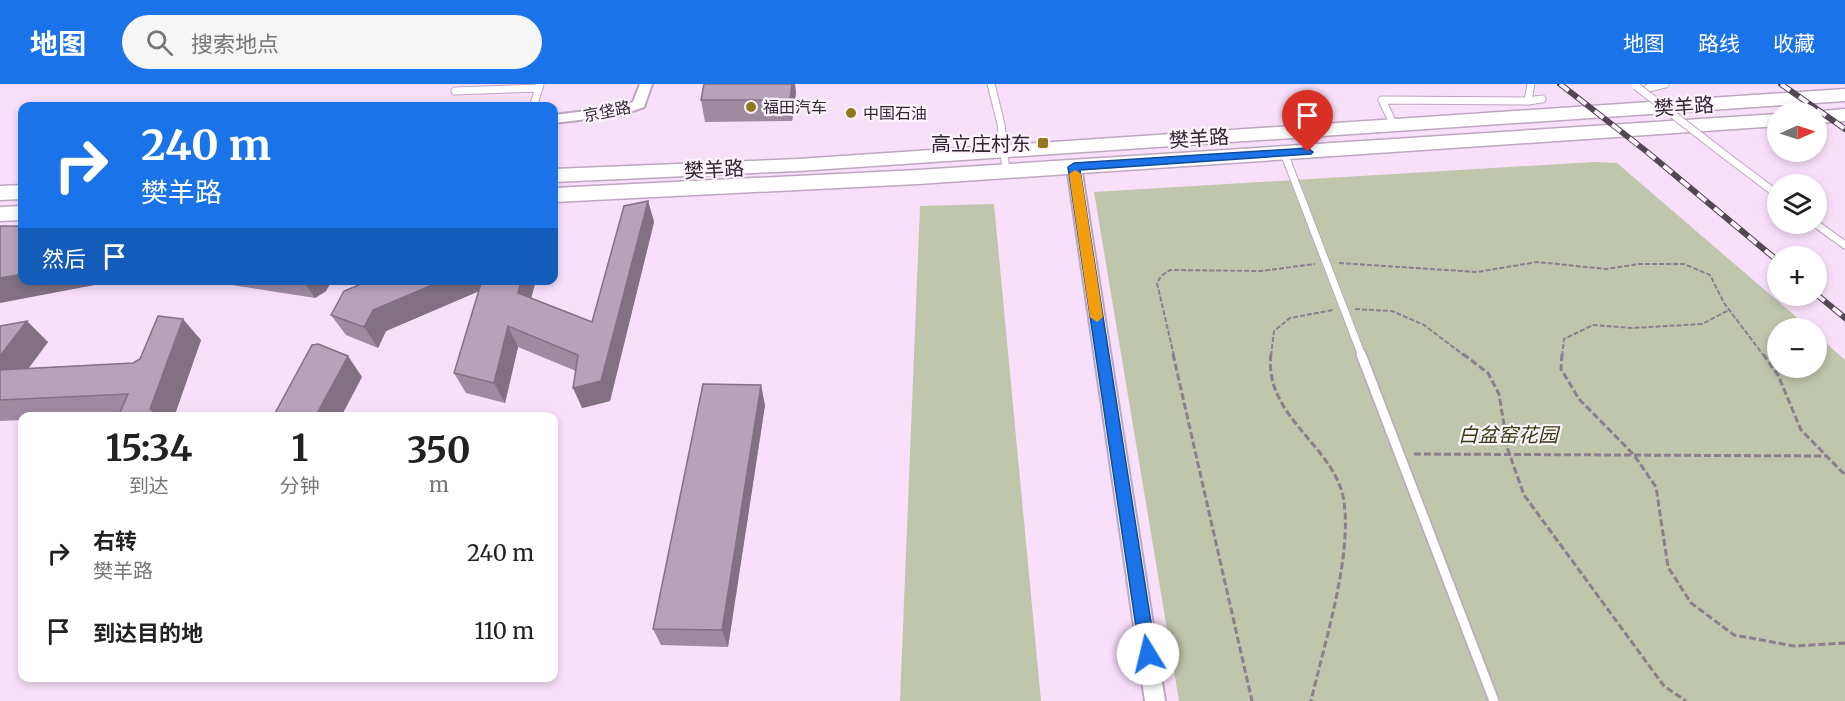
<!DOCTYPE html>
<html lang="zh">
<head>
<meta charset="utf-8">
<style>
  :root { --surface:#fff; --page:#f6f6f6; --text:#222; --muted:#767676; --accent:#1a73e8 }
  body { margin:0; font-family:Merriweather,"Noto Sans SC",serif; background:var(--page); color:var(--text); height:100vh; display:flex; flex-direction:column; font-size:22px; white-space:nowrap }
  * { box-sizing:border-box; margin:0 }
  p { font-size:20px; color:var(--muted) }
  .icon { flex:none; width:33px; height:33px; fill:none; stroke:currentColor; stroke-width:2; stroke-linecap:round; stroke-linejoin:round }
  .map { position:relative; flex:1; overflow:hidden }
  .sheet { position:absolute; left:18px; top:328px; width:540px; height:270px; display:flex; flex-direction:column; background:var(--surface); border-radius:12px; box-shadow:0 3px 9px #0003 }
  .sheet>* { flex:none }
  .top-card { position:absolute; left:18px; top:18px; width:540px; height:183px; border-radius:12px; box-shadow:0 3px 9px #0003; background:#1a73e8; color:#fff; overflow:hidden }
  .needle { width:39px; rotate:87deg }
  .fabs { position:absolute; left:1767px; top:18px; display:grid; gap:12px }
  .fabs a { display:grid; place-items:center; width:60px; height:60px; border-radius:50%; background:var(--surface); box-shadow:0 3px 9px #0003; font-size:30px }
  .pin { position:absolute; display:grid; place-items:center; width:51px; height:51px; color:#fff; margin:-62px -26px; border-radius:50% 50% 50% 0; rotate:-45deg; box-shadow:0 0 6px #0007 }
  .pin .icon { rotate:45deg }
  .me { position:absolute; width:66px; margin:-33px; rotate:351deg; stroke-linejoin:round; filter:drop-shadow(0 0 4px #0008) }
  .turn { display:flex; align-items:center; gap:21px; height:126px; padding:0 24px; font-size:27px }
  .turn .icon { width:78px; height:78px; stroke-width:2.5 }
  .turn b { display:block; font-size:42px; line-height:51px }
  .then { display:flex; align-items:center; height:57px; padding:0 24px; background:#0003; gap:12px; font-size:22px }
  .eta { display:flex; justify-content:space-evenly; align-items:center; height:102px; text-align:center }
  .eta b { font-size:36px; font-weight:700; line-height:42px }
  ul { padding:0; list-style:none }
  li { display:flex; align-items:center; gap:18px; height:78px; padding:0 24px }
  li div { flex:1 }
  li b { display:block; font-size:22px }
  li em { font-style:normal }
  header { display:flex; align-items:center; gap:36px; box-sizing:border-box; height:84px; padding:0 30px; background:var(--accent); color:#fff }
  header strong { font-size:28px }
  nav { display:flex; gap:33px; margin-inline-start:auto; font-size:21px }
  .search { width:420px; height:54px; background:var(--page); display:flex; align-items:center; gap:15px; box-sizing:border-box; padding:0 21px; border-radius:33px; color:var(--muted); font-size:22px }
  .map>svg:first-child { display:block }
</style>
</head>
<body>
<header>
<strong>地图</strong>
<div class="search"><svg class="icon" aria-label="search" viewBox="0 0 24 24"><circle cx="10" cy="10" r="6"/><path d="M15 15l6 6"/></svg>搜索地点</div>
<nav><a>地图</a><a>路线</a><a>收藏</a></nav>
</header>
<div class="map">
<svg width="1845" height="617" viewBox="0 0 1845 617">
  <rect width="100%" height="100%" fill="#f8e0fa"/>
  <g fill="#bfc6ab">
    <path d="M1594 78 1617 79 1809 244H1778V284H1816L1817 251 1845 276V617H1179L1094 108Z"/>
    <path d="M994 120 1041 617H900L920 122Z"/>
  </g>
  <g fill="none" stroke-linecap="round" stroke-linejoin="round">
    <defs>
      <g id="service-far1">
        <path d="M991 0 1001 40 1006 87"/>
        <path d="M1648 4 1665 0"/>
        <path d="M455 7 539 4"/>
        <path d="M1528 17 1531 0"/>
        <path d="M534 20 540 0"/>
        <path d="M1394 41 1382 16 1528 17 1542 15"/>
        <path d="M1284 69 1362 272"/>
        <path d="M1725 71 1778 111"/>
        <path d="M1816 140 1845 161"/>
      </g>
      <path id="service" d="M1361 270 1494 617"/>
      <g id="minor">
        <path d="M640 0H652L644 23 621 31 554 39V31L619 23 633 18Z"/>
        <path d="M1074 79 1081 83 1165 617H1145L1067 83Z"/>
      </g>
      <g id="secondary">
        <path d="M1845 5V17L798 87 554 98V85L798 75Z"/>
        <path d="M1845 25V37L1816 39V28H1811Z"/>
        <path d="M1778 30V42L918 100 554 118V104L918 86Z"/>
        <path d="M22 101V115L0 116V102Z"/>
        <path d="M22 122V136L0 137V123Z"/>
      </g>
    </defs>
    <use href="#service-far1" stroke="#bda6bf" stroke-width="9"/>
    <use href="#service" stroke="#bda6bf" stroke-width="12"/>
    <use href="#minor" stroke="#bda6bf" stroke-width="4"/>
    <use href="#secondary" stroke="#bda6bf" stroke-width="3"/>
    <g stroke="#8d7d8e" stroke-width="2" stroke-dasharray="5 2" stroke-linecap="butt">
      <path d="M1339 179 1477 188 1537 178 1606 185 1640 180H1684L1710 191 1724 219 1764 272"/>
      <path d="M1355 225 1392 227 1424 241 1465 272"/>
      <path d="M1174 272 1157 199 1161 192 1170 186 1261 187 1315 180"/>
      <path d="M1271 272 1274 247 1290 234 1333 226"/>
      <path d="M1562 272 1564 255 1593 241 1632 244 1702 240 1729 226"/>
    </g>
    <g stroke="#8d7d8e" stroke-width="3" stroke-dasharray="7 3" stroke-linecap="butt">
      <path d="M1173 270 1252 617"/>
      <path d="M1271 270C1263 333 1337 363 1344 418 1352 475 1324 560 1311 617"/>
      <path d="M1463 270 1488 289 1499 310 1508 366 1524 411 1664 602 1686 617"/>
      <path d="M1562 270 1561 285 1579 315 1634 371 1656 403 1668 483 1691 519 1734 551 1794 562 1845 559"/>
      <path d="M1763 270 1778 291 1801 346 1845 391"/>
      <path d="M1414 370 1827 372"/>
    </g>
    <use href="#service-far1" stroke="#fff" stroke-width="7"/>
    <use href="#service" stroke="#fff" stroke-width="9"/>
    <use href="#minor" fill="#fff" fill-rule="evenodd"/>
    <use href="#secondary" fill="#fff" fill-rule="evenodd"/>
    <defs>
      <g id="rail">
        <path d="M1560 0 1646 67 1778 177"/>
        <path d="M1781 0 1845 45"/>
        <path d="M1816 210 1845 234"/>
      </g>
    </defs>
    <use href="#rail" stroke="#524753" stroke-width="6"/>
    <use href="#rail" stroke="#fcf3fd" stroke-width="4" stroke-dasharray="11" stroke-linecap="butt"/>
    <defs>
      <path id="service-bridge" d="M1636 2 1725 71"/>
    </defs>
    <use href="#service-bridge" stroke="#bda6bf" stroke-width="9" stroke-linecap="butt"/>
    <use href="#service-bridge" stroke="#fff" stroke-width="7"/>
  </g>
  <g fill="#9e8ba0">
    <path d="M796 8 792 37 705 38 701 16Z"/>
    <path d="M648 117 654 138 610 317 582 324 576 287 518 263 505 319 466 309 454 289 479 207 386 247 378 264 346 251 331 231 371 196H536L531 214 592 238Z"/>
    <path d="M200 196H332L326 207 315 214Z"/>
    <path d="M0 242 48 258 29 284 133 279 201 256 174 333H118L119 331 83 333H22V336L0 337Z"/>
    <path d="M765 321 728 563 661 561 653 545Z"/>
  </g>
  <g fill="#817182">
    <path d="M792 0H795L796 8 792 37 790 16Z"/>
    <path d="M648 117 654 138 610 317 582 324 573 304Z"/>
    <path d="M22 190V196H102L100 200 0 219V194Z"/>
    <path d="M303 196H332L326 207 315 214Z"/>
    <path d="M444 196H496L498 199 386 247 378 264 364 243 373 226Z"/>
    <path d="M521 196H536L527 230 518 209Z"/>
    <path d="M183 235 201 256 174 333H158L150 325Z"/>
    <path d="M27 237 48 258 12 306 0 296V272Z"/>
    <path d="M508 242 518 263 505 319 494 299Z"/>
    <path d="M348 272 362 293 341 333H315Z"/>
    <path d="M761 301 765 321 728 563 722 546Z"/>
  </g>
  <g fill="#b8a2ba" stroke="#817182" stroke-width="1.5">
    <path d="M704 0H792L790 16H701Z"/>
    <path d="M648 117 601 297 573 304 578 271 508 242 494 299 454 289 482 196H521L518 209 592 238 624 122Z"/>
    <path d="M0 142H22V190L0 194Z"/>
    <path d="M371 196H444L373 226 364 243 331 231 344 207Z"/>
    <path d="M158 232 183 235 150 325 161 333H118L128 310 0 316V286L133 279 140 275Z"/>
    <path d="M27 237 0 272V242Z"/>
    <path d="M318 260 348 272 315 333H273L312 261Z"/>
    <path d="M703 300 761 301 722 546 653 545Z"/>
  </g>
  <path fill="#1a73e8" stroke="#114b97" stroke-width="1.5" d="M1308 64 1313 68 1311 70 1080 86 1156 570 1154 575 1148 578 1142 575 1140 570 1068 83 1074 79Z"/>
  <path fill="#f59e0b" d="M1075 86 1081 90 1103 233 1097 238 1090 233 1069 90Z"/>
  <g fill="#92771d" stroke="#fcf3fd" stroke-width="2">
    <circle cx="751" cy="23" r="6"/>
    <circle cx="851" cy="29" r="6"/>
    <rect x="1037" y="53" width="12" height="12" rx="3"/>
  </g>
  <g text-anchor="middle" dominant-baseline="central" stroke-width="4.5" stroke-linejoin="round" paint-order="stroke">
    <g font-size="16" fill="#2f2630" stroke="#fcf3fd" text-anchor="start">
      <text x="763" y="23">福田汽车</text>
      <text x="863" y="29">中国石油</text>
    </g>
    <g font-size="16" fill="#2f2630" stroke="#fcf3fd">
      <text transform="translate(607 27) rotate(-11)">京垡路</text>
    </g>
    <g font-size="20" fill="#2f2630" stroke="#fcf3fd">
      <text transform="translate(1684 22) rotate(-4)">樊羊路</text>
      <text transform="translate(1199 54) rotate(-4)">樊羊路</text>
      <text transform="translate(714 85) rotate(-3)">樊羊路</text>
    </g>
    <g font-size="20" fill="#2f2630" stroke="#fcf3fd" text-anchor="end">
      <text x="1031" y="59">高立庄村东</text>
    </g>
    <g font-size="20" font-style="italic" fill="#333c0f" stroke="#fcf3fd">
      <text x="1508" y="350">白盆窑花园</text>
    </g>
  </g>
</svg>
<div class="fabs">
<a><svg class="needle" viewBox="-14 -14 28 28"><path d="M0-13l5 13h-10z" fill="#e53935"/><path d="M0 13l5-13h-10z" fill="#767676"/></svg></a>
<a><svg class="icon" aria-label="layers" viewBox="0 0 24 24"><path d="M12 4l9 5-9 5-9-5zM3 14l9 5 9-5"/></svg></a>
<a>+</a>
<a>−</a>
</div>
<div class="pin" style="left:1308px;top:68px;background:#d93025"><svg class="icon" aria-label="arrive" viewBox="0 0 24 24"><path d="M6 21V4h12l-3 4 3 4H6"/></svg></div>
<svg class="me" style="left:1148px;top:570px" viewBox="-20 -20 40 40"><circle r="19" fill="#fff"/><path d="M0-13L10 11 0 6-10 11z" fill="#1a73e8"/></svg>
<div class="top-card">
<div class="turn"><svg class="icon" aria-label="right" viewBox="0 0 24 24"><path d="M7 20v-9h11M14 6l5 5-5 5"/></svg><div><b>240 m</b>樊羊路</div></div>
<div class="then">然后<svg class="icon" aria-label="arrive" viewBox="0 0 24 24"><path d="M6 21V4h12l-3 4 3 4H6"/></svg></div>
</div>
<section class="sheet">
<div class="eta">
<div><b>15:34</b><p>到达</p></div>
<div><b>1</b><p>分钟</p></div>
<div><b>350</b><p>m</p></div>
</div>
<ul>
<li><svg class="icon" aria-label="right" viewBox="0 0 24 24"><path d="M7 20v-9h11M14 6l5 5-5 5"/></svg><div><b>右转</b><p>樊羊路</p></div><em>240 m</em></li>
<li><svg class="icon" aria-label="arrive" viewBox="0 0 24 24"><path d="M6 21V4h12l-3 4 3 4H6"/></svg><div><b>到达目的地</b></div><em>110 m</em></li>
</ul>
</section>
</div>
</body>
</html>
